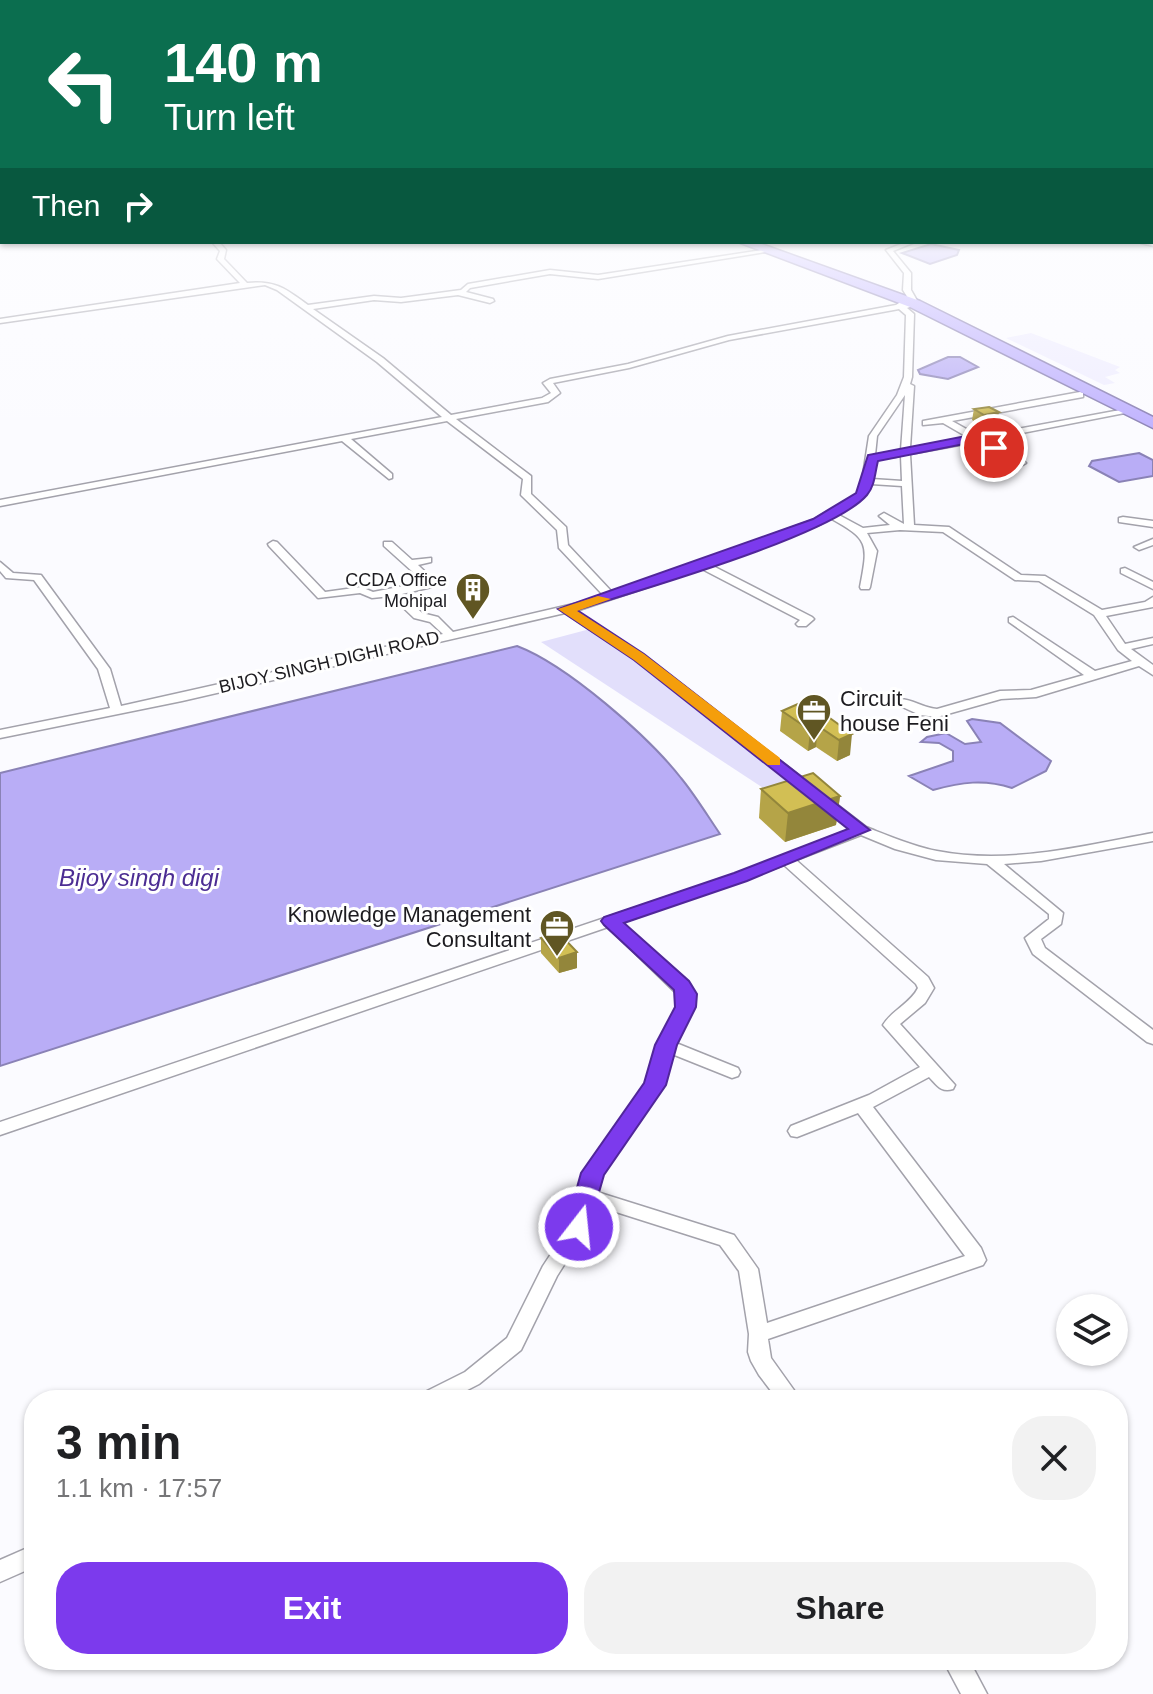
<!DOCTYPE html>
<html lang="en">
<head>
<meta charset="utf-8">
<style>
  :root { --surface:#fff; --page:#f2f2f2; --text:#202124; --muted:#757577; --accent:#7c3aed }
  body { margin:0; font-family:Arial,sans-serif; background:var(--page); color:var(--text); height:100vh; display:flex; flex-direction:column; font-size:30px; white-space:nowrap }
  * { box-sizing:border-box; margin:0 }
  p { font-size:26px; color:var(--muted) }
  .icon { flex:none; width:44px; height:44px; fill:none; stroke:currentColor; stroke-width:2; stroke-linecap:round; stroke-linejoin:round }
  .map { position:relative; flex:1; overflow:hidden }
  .panel { position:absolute; left:24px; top:1390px; width:1104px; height:280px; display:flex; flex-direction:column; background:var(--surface); border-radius:32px; box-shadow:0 2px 6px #0004 }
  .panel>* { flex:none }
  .top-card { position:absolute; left:0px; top:0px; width:1154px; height:244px; box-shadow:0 2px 6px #0004; background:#0b6e4f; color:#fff; overflow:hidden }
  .buttons { position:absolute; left:1056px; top:1294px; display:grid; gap:16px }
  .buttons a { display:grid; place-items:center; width:72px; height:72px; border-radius:50%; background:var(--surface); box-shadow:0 2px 6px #0004; font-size:40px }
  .pin { position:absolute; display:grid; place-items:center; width:68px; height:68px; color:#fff; margin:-34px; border:4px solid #fff; border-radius:50%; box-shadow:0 2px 8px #0007 }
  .me { position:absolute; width:88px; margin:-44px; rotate:16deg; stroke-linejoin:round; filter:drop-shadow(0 0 6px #0008) }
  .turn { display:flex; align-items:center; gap:28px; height:168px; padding:0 32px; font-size:36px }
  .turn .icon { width:104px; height:104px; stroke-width:2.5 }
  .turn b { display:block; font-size:56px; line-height:68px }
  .then { display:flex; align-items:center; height:76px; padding:0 32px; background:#0003; gap:16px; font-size:30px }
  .round { display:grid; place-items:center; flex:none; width:84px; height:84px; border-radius:32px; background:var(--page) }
  .head { display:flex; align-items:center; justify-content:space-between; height:136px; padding:0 32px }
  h1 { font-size:48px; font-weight:600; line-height:60px }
  .primary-button { display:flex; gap:16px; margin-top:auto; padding:16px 32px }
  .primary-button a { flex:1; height:92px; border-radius:32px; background:var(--accent); color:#fff; font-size:32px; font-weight:600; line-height:92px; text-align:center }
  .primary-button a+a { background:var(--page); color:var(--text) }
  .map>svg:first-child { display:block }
</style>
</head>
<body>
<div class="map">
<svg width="1153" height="1694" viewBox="0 0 1153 1694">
  <rect width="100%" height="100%" fill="#fbfbff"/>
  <path fill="#efedff" d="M1031 333 1120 367 1115 370 1120 373 1105 377 1115 383 1104 385 1006 338Z"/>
  <path fill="#e2dffb" d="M590 629 645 667 805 795 783 801 541 642Z"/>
  <g fill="#b9adf6" stroke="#8a82b6" stroke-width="2">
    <path d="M931 244 959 250 957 255 930 264 902 253Z"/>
    <path d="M948 357H960L978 367 948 379 920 374 918 370Z"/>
    <path d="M1139 453 1153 460V476L1119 482 1089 466 1092 461Z"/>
    <path d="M517 646C567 665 648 736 681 778 695 795 707 815 720 834L0 1066V773Z"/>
    <path d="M972 719 1000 723 1051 761 1046 771 1012 788C984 779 962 782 933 790L909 776 953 761V751L939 743 921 742 927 737 946 733 965 744 981 742 967 721Z"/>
  </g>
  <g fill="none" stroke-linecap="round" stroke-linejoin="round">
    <defs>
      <g id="street">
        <rect x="0" y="223" width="2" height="4"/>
        <path d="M212 242H219L226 250 224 259 247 283C276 280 286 289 308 305L374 296 401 298 461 290 468 284 550 270 598 275 769 249 772 251 598 279 550 274 470 288 466 292 493 299 494 301 490 303 458 295 401 302 374 300 313 309 383 358 451 415 542 398 551 393 543 383 550 379 628 364 728 336 896 305 899 303H911L903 290 904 273 886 250 906 242H915L893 251 911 273V290L919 304 907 308 914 314 912 377 910 384 914 386 910 448 969 438 943 423 923 425V421L1080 392 1083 393V397L952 421 979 436 1131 408 1135 411 986 440 1024 461 1026 463 1021 466 976 442 910 454 914 525 949 527 1021 575 1045 576 1102 610 1145 602 1153 597V607L1106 616 1125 644 1153 638V644L1131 649 1153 665V675L1139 666 1036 697 1001 699 937 717 920 715 898 705 896 702 898 699C911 698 923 708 937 709L1000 691 1031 690 1084 675 1009 622V618L1013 617 1095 671 1132 661 1118 650 1094 615 1039 581 1015 580 943 532 900 530 867 533 877 551 870 587 869 589H861L860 587C868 544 870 540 830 518L821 524 711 565 812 617 814 619 806 626H798L796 624 800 620 702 569 576 611 643 655 866 827C889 836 912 846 937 851 1009 865 1082 846 1153 833V841L1041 861 1004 864 1063 913 1061 924 1041 939 1045 948 1153 1030V1044L1147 1042 1033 954 1025 938 1049 919V914L987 864 936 860 895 849 861 835 796 860 928 977 934 988 925 1003 900 1024 955 1085 953 1089C941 1093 937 1085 929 1077L873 1107 981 1248 986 1260 983 1265 768 1339 771 1358 801 1400H778L759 1375 751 1361 748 1352 749 1334 739 1271 720 1245 594 1205 588 1227 557 1276 521 1350 479 1384 448 1400H418L421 1394 465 1372 507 1338 543 1266 570 1225 587 1168 647 1084 658 1045 678 1007V995L608 927 0 1135V1122L735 874 851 829 635 659 565 613 182 701 0 738V730L110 708 98 669 34 580 6 578 0 571V562L13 573 41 575 110 669 121 706 443 634 430 622 414 618 391 596 372 598 360 593 318 598 269 546 268 544 273 541 277 542 325 592 361 587 373 592 424 582 384 546V542H392L412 560 431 558V562L418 565 436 582V586L402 594 422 613 438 617 453 632 578 603 603 595 559 548 557 530 521 495 523 479 447 421 351 439 392 474V478L389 479 342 441 0 506V500L442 417 377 362 277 290 265 285 0 323V319L240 283 217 259 220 251ZM899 309 906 315 904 377 897 395 869 436 861 488 857 494 813 520 612 592 568 545 566 527 531 494V476L456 419 548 402 560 393 553 383 629 368 729 340ZM905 395 901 450 875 455 877 436ZM901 456 902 481 872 479 874 460ZM871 484 902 486 904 524 884 513 879 516 890 525 863 528 837 514 863 498ZM784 865 916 984 918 988C910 1004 892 1010 883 1025L920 1067 869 1095 791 1126 788 1131 791 1136 797 1137 858 1113 965 1256 767 1323 758 1269 734 1235 597 1192 602 1175 663 1085 672 1054 732 1078 738 1076 740 1072 738 1068 676 1043 694 1007V994L621 923Z"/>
        <path d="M1140 242H1153V246L1141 243Z"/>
        <path d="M1123 517 1153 521V527L1119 522V518Z"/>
        <path d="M1153 539V545L1139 550 1134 547Z"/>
        <path d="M1125 568 1153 582V589L1121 573V569Z"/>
        <path d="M34 1545V1567L0 1582V1560Z"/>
        <path d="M943 1660H969L987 1694H961Z"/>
      </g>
      <path id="highway" d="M738 242H756L920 301 1153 417V428L910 307Z"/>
    </defs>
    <use href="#street" stroke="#a3a2ab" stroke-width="3"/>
    <use href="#highway" stroke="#847ab0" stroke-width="3"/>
    <use href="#street" fill="#fff" fill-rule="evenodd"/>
    <use href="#highway" fill="#bbadfe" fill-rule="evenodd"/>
  </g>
  <g fill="#b5a448">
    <path d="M974 409 997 423 982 426 972 420Z"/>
    <path d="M782 711 817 718 827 716 850 755 837 761 816 747 808 751 780 731Z"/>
    <path d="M761 789 840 796 836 825 785 842 759 818Z"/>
    <path d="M541 938 577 968 559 973 541 953Z"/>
  </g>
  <g fill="#93863b">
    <path d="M999 412 997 423 982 426 984 415Z"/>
    <path d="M818 726 816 747 808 751 810 730Z"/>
    <path d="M852 734 850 755 837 761 839 740Z"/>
    <path d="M840 796 836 825 785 842 788 813Z"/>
    <path d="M577 952V968L559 973V958Z"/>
  </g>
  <g fill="#d2bf54" stroke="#93863b" stroke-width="2">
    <path d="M989 407 999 412 984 415 974 409Z"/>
    <path d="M798 704 817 718 827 716 852 734 839 740 818 726 810 730 782 711Z"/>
    <path d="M813 773 840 796 788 813 761 789Z"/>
    <path d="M558 932 577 952 559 958 541 938Z"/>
  </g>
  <linearGradient id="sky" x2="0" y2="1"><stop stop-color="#95b1ee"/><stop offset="0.47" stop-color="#fdfdff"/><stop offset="1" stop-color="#fdfdff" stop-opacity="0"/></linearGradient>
  <rect width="1153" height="447" fill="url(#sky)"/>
  <path fill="#7c3aed" stroke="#51269a" stroke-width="2" d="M976 434 1000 448 994 452 974 442 878 461C875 472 875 486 867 495 832 536 636 591 577 610L644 654 870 830 747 881 624 923 689 981 697 994 696 1007 677 1045 666 1085 604 1175 587 1234H570L566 1227 581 1173 644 1083 655 1045 675 1007 674 990 604 925 601 921 604 917 734 873 848 829 634 660 558 609 813 519 856 493 868 455Z"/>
  <path fill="#f59e0b" d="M598 596 611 599 577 611 644 654 780 758V765H768L634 660 558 609Z"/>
  <defs>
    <symbol id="building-pin" viewBox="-11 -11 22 30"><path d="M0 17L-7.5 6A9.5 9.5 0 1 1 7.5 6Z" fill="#605623" stroke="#fff"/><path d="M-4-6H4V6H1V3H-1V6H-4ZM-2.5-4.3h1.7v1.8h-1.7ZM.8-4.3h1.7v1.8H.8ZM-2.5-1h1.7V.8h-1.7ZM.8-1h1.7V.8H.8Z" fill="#fff"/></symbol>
    <symbol id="office-pin" viewBox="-11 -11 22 30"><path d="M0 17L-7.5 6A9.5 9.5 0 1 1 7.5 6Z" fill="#605623" stroke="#fff"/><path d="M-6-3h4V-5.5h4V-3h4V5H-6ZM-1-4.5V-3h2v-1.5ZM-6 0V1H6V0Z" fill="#fff"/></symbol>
  </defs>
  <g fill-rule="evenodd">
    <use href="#building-pin" x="453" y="570" width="40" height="54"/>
    <use href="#office-pin" x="794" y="691" width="40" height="54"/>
    <use href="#office-pin" x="537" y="907" width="40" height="54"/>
  </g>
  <g text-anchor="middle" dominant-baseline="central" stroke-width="6" stroke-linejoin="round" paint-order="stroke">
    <g font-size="18" fill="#1d1c20" stroke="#fff" text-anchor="end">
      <text x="447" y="580">CCDA Office<tspan x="447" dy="21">Mohipal</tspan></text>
    </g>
    <g font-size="18" fill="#1d1c20" stroke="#fff">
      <text transform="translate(329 662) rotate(-13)">BIJOY SINGH DIGHI ROAD</text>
    </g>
    <g font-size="22" fill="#1d1c20" stroke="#fff" text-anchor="start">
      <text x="840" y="698">Circuit<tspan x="840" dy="25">house Feni</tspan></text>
      <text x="531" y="914" text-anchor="end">Knowledge Management<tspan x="531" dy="25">Consultant</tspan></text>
    </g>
    <g font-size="24" font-style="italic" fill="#4c2d93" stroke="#fff">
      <text x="139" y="877">Bijoy singh digi</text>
    </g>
  </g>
</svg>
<div class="buttons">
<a><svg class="icon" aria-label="layers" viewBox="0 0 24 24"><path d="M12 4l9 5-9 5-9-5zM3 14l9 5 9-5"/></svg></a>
</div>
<div class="pin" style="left:994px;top:448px;background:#d93025"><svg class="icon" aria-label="arrive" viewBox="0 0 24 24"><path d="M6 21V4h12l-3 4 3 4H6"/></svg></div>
<svg class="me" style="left:579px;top:1227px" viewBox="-20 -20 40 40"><circle r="17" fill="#7c3aed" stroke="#fff" stroke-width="3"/><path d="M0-11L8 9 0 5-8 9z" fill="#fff"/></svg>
<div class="top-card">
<div class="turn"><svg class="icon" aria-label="left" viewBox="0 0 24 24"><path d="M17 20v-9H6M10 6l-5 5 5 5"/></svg><div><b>140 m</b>Turn left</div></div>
<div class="then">Then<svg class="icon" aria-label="right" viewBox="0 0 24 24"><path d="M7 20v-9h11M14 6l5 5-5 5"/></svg></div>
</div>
<section class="panel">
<div class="head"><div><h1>3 min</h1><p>1.1 km · 17:57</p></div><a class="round"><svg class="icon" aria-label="close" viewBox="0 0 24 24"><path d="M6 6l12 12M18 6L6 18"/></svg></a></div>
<div class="primary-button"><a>Exit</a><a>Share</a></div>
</section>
</div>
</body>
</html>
